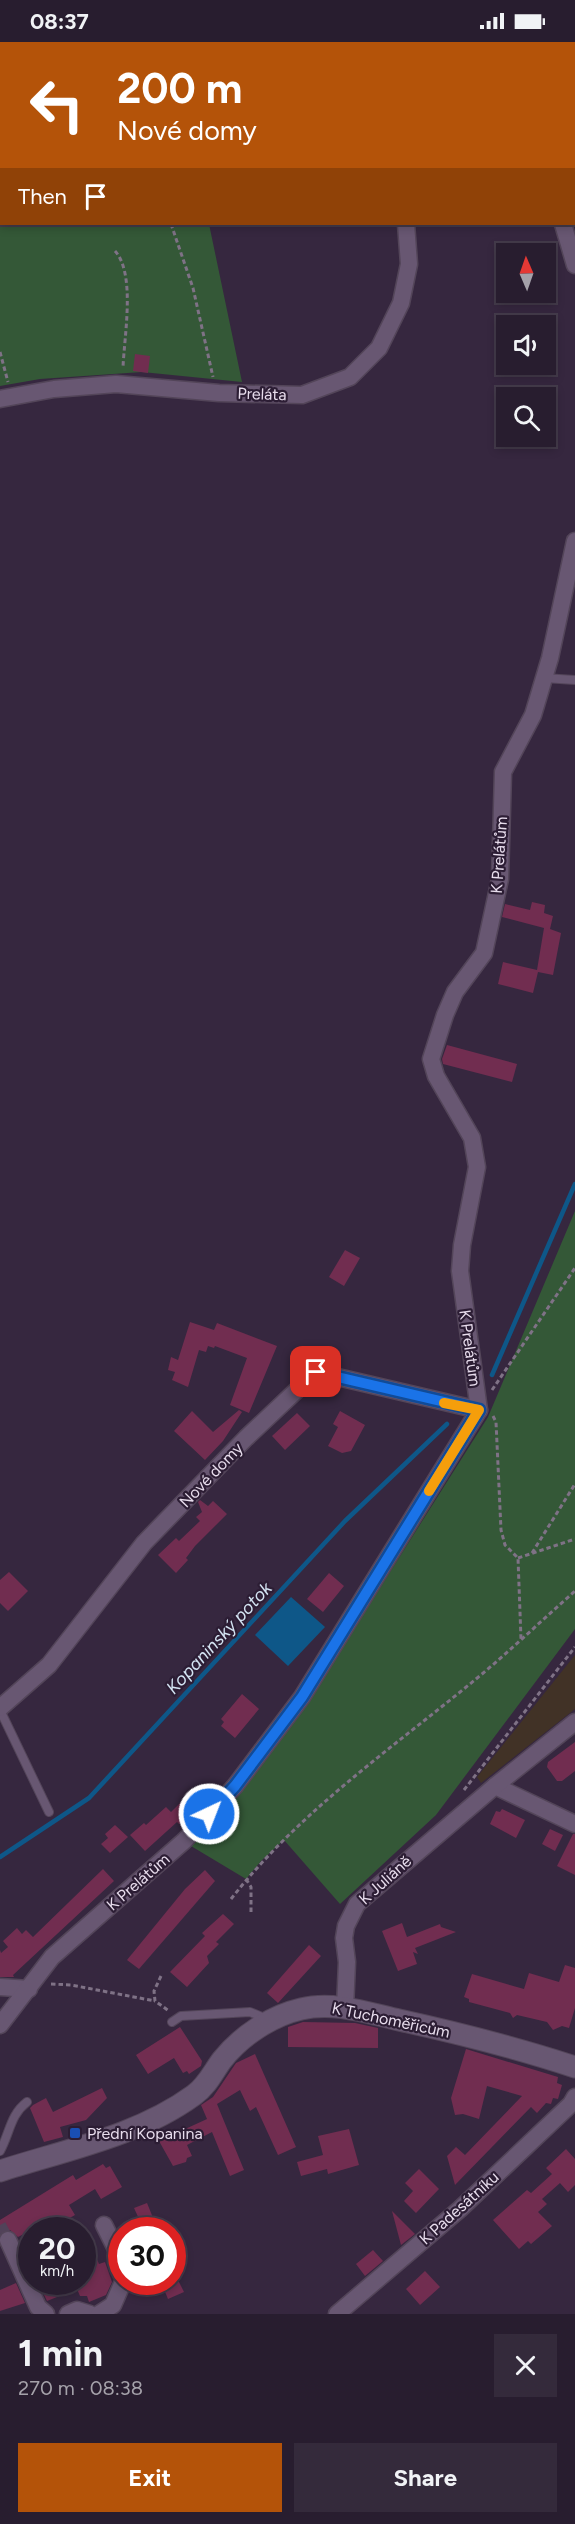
<!DOCTYPE html>
<html lang="en">
<head>
<meta charset="utf-8">
<style>
  :root { --surface:#281d2f; --page:#342a3b; --text:#f1f3f6; --muted:#a5a2aa; --line:#443b4b; --accent:#b45309 }
  body { margin:0; font-family:Figtree,sans-serif; background:var(--page); color:var(--text); height:100vh; display:flex; flex-direction:column; font-size:22px; white-space:nowrap }
  * { box-sizing:border-box; margin:0 }
  p { font-size:20px; color:var(--muted) }
  .icon { flex:none; width:33px; height:33px; fill:none; stroke:currentColor; stroke-width:2; stroke-linecap:round; stroke-linejoin:round }
  .map { position:relative; height:2272px; overflow:hidden }
  .panel { display:flex; flex-direction:column; background:var(--surface); flex:1 }
  .panel>* { flex:none }
  .top-card { position:absolute; left:0px; top:0px; width:576px; height:183px; box-shadow:0 3px 9px #0003,0 0 0 2px var(--line); background:#b45309; color:#fff; overflow:hidden }
  .needle { width:39px; rotate:358deg }
  .buttons { position:absolute; left:496px; top:201px; display:grid; gap:12px }
  .buttons a { display:grid; place-items:center; width:60px; height:60px; border-radius:0px; background:var(--surface); box-shadow:0 3px 9px #0003,0 0 0 2px var(--line); font-size:30px }
  .speed { position:absolute; left:18px; top:2175px; display:flex; gap:12px; font-size:30px; font-weight:700; text-align:center }
  .speed>* { display:grid; place-content:center; width:78px; height:78px; border-radius:50%; background:var(--surface); box-shadow:0 3px 9px #0003,0 0 0 2px var(--line); line-height:1 }
  .speed small { font-size:15px; font-weight:400 }
  .speed .limit { border:9px solid #d22; background:#fff; color:#111 }
  .pin { position:absolute; display:grid; place-items:center; width:51px; height:51px; color:#fff; margin:-26px; border-radius:12px; box-shadow:0 3px 9px #0006 }
  .me { position:absolute; width:66px; margin:-33px; rotate:43deg; stroke-linejoin:round; filter:drop-shadow(0 0 4px #0008) }
  .turn { display:flex; align-items:center; gap:21px; height:126px; padding:0 18px; font-size:27px }
  .turn .icon { width:78px; height:78px; stroke-width:2.5 }
  .turn b { display:block; font-size:42px; line-height:51px }
  .then { display:flex; align-items:center; height:57px; padding:0 18px; background:#0003; gap:12px; font-size:22px }
  .round { display:grid; place-items:center; flex:none; width:63px; height:63px; border-radius:0px; background:var(--page) }
  .head { display:flex; align-items:center; justify-content:space-between; height:102px; padding:0 18px }
  h1 { font-size:36px; font-weight:700; line-height:45px }
  .action { display:flex; gap:12px; margin-top:auto; padding:12px 18px }
  .action a { flex:1; height:69px; border-radius:0px; background:var(--accent); color:#fff; font-size:24px; font-weight:700; line-height:69px; text-align:center }
  .action a+a { background:var(--page); color:var(--text) }
  .status { display:flex; justify-content:space-between; align-items:center; height:42px; padding:0 30px; background:var(--surface); direction:ltr }
  .status svg { height:16px; fill:currentColor }
  .map>svg:first-child { display:block }
</style>
</head>
<body>
<div class="status"><b>08:37</b><svg viewBox="0 0 49 12"><path d="M0 12V9h3v3zM5 12V6h3v6zM10 12V3h3v9zM15 12V0h3v12zM26 1h20v11H26zM47 4h2v5h-2z"/></svg></div>
<div class="map">
<svg width="575" height="2272" viewBox="0 0 575 2272">
  <rect width="100%" height="100%" fill="#36273f"/>
  <path fill="#413226" d="M575 1613V1667L481 1741 477 1735Z"/>
  <g fill="#345837">
    <path d="M0 76 2 182H209L242 340 142 330 40 337 0 344Z"/>
    <path d="M575 1169V1587L436 1773 340 1862 284 1798 261 1819 246 1837 191 1804 244 1744 309 1658 488 1375Z"/>
  </g>
  <path fill="#0e5788" d="M291 1555 325 1585 288 1624 255 1593Z"/>
  <g fill="none" stroke-linecap="round" stroke-linejoin="round">
    <g stroke="#0e5788" stroke-width="4.5">
      <path d="M492 1333 575 1142"/>
      <path d="M0 1815 89 1756 345 1479 447 1382"/>
    </g>
  </g>
  <g fill="#712d50">
    <path d="M135 312 150 314 148 331 133 329Z"/>
    <path d="M532 860 545 863 544 871 553 874 550 887 561 891 553 933 538 930 533 951 498 942 503 920 537 928 544 886 502 875 505 862 530 868Z"/>
    <path d="M447 1003 517 1022 512 1040 443 1022 442 1017Z"/>
    <path d="M345 1208 360 1216 344 1244 329 1235Z"/>
    <path d="M190 1280 214 1288 217 1281 277 1304 249 1371 230 1363 247 1316 215 1304 214 1306 208 1304 206 1310 199 1308 188 1345 172 1338 175 1330 168 1328 171 1315 178 1318Z"/>
    <path d="M239 1368 242 1370 223 1399 205 1418 174 1389 192 1369 213 1390Z"/>
    <path d="M340 1369 365 1383 351 1409 342 1411 328 1404 338 1385 333 1382Z"/>
    <path d="M297 1371 310 1384 285 1408 272 1394Z"/>
    <path d="M200 1458 208 1464 213 1459 227 1472 195 1504 186 1516 188 1518 176 1531 158 1513 176 1496 179 1499 200 1479 196 1475 202 1470 198 1460Z"/>
    <path d="M9 1530 28 1549 8 1569 0 1561V1538Z"/>
    <path d="M329 1531 344 1544 323 1570 307 1557Z"/>
    <path d="M242 1652 259 1667 235 1696 221 1684 224 1680 221 1677Z"/>
    <path d="M575 1700V1729L562 1739H557L547 1725 548 1720Z"/>
    <path d="M180 1761 190 1771 179 1782 177 1780 145 1809 130 1793 144 1781 146 1783 166 1765 171 1770Z"/>
    <path d="M502 1767 525 1778 516 1796 490 1782 496 1769 500 1770Z"/>
    <path d="M115 1783 128 1795 110 1811 101 1802 108 1796 105 1792Z"/>
    <path d="M550 1787 563 1793 555 1809 542 1802Z"/>
    <path d="M573 1792H575V1833L557 1824Z"/>
    <path d="M103 1827 114 1839 13 1933 14 1935H0V1908L1 1911 8 1905 3 1899 17 1886 22 1892 26 1888 33 1895Z"/>
    <path d="M205 1828 215 1839 139 1927 127 1918 185 1847Z"/>
    <path d="M223 1872 234 1882 216 1900 219 1902 207 1914 209 1921 187 1945 170 1930 205 1894 202 1891Z"/>
    <path d="M402 1881 407 1895 440 1882 441 1885 456 1890 415 1906 418 1912 413 1910 417 1922 398 1929 382 1889Z"/>
    <path d="M309 1903 321 1914 278 1961 267 1951Z"/>
    <path d="M565 1923 575 1926V1966L569 1986 562 1984 553 1988 547 1980 517 1973 513 1976 510 1971 469 1960V1957L464 1955 472 1932 524 1947 529 1931 559 1940Z"/>
    <path d="M303 1980 355 1981 378 1986V2006L288 2005V1985Z"/>
    <path d="M180 1985 202 2019 201 2024 189 2032 187 2029 183 2031 174 2016 148 2032 136 2013Z"/>
    <path d="M466 2007 558 2035 557 2041 562 2043 558 2057 553 2056 551 2062 546 2061 537 2071 531 2065 455 2143 447 2114 456 2105 465 2113 522 2054 487 2044 479 2077 463 2072 455 2073 451 2056Z"/>
    <path d="M255 2012 296 2105 278 2113 256 2065 250 2069 240 2048 217 2062 244 2128 230 2134 212 2090 187 2103 192 2114 187 2116 186 2120 173 2124 159 2099 207 2077 201 2063 213 2055 236 2021Z"/>
    <path d="M102 2046 107 2056 86 2078 60 2085 63 2095 44 2100 30 2066 33 2063 46 2056 53 2070Z"/>
    <path d="M349 2087 359 2123 328 2132 327 2127 301 2134 297 2120 323 2113 318 2094Z"/>
    <path d="M566 2107 575 2117V2143L568 2150 560 2141 542 2157 547 2162 538 2170 552 2184 531 2202 528 2199 519 2207 493 2178 527 2148 531 2151 552 2132 546 2126Z"/>
    <path d="M103 2122 106 2126 110 2124 122 2145 101 2157 95 2147 69 2163 75 2173 48 2188H32L18 2195 10 2188 0 2191V2178L73 2133 76 2138Z"/>
    <path d="M419 2127 439 2147 416 2171 404 2159 413 2149 405 2141Z"/>
    <path d="M147 2161 158 2188H118L140 2179 134 2166Z"/>
    <path d="M392 2169 415 2192 401 2203Z"/>
    <path d="M82 2182 99 2222 105 2220 112 2240 106 2253 89 2260 87 2254H80L77 2247 47 2259 38 2240H82Z"/>
    <path d="M373 2208 383 2219 365 2234 356 2222Z"/>
    <path d="M425 2229 440 2245 420 2263 406 2247Z"/>
    <path d="M161 2240H179L184 2250 168 2257Z"/>
    <path d="M16 2241 25 2261 0 2269V2248Z"/>
  </g>
  <g fill="none" stroke-linecap="round" stroke-linejoin="round">
    <path stroke="#514259" stroke-width="12" stroke-dasharray="12 6" stroke-linecap="butt" d="M0 2183 8 2198"/>
    <defs>
      <g id="service">
        <path d="M544 636 575 638"/>
        <path d="M0 1668 49 1770"/>
        <path d="M172 1980 181 1974 250 1970 267 1977"/>
        <path d="M0 2109C10 2091 10 2073 27 2060"/>
      </g>
      <g id="minor">
        <path d="M534 2V0"/>
        <path d="M563 182 575 223"/>
        <path d="M0 357 54 347 116 342 219 351 302 353 350 335 379 306 401 261 409 222 406 182"/>
        <path d="M0 1666 49 1623 144 1501 246 1396 316 1330 479 1368"/>
        <path d="M495 1744 575 1782"/>
        <path d="M0 1945 29 1947"/>
        <path d="M345 1966 347 1920 344 1896 346 1884 357 1862 495 1744 575 1680"/>
        <path d="M0 1983 52 1915 184 1799 235 1744 302 1655 479 1368 460 1229 462 1203 477 1125 472 1096 436 1034 431 1017 445 973 455 950 484 911 500 837 503 730 533 673 550 616 575 499"/>
        <path d="M104 2183 122 2219"/>
        <path d="M8 2198 38 2265 46 2272"/>
        <path d="M68 2272 77 2268 90 2272"/>
        <path d="M99 2272 113 2263 123 2240"/>
        <path d="M337 2272 460 2167 571 2062 575 2055"/>
      </g>
      <path id="tertiary" d="M0 2129C65 2108 138 2094 194 2053 207 2044 213 2030 222 2018 241 1994 271 1974 301 1967 334 1959 368 1971 399 1978 458 1991 517 2006 575 2025"/>
    </defs>
    <use href="#service" stroke="#534559" stroke-width="10"/>
    <use href="#minor" stroke="#534559" stroke-width="19"/>
    <use href="#tertiary" stroke="#534559" stroke-width="23"/>
    <g stroke="#7f7286" stroke-width="3" stroke-dasharray="4.5 3" stroke-linecap="butt">
      <path d="M171 182 193 246 213 335"/>
      <path d="M115 209C136 232 124 295 123 326"/>
      <path d="M0 310 8 340"/>
      <path d="M492 1348 575 1226"/>
      <path d="M493 1374 496 1380 501 1488 505 1503 518 1516 521 1597"/>
      <path d="M532 1511 575 1442"/>
      <path d="M518 1516 575 1497"/>
      <path d="M464 1748 575 1605"/>
      <path d="M246 1837 251 1845V1872"/>
      <path d="M231 1857C299 1770 391 1707 476 1637 510 1609 542 1578 575 1549"/>
      <path d="M161 1934 154 1949 155 1959 169 1969"/>
      <path d="M51 1942 71 1943 155 1959"/>
    </g>
    <use href="#service" stroke="#685772" stroke-width="8"/>
    <use href="#minor" stroke="#685772" stroke-width="16"/>
    <use href="#tertiary" stroke="#685772" stroke-width="21"/>
  </g>
  <g fill="none" stroke-linecap="round" stroke-linejoin="round">
    <defs>
      <path id="route" d="M209 1772 235 1744 302 1655 479 1368 316 1330"/>
    </defs>
    <use href="#route" stroke="#114b97" stroke-width="15"/>
    <use href="#route" stroke="#1a73e8" stroke-width="10"/>
    <path stroke="#f59e0b" stroke-width="10" d="M429 1449 479 1368 444 1361"/>
  </g>
  <rect fill="#1a4fb4" stroke="#2c1d34" stroke-width="2" x="69" y="2085" width="12" height="12" rx="3"/>
  <g text-anchor="middle" dominant-baseline="central" stroke-width="4.5" stroke-linejoin="round" paint-order="stroke">
    <g font-size="16" fill="#e8dded" stroke="#2c1d34">
      <text transform="translate(262 352) rotate(2)">Preláta</text>
      <text transform="translate(499 813) rotate(-86)">K Prelátům</text>
      <text transform="translate(470 1306) rotate(82)">K Prelátům</text>
      <text transform="translate(211 1433) rotate(-46)">Nové domy</text>
      <text transform="translate(385 1838) rotate(-42)">K Juliáně</text>
      <text transform="translate(138 1840) rotate(-41)">K Prelátům</text>
      <text transform="translate(391 1978) rotate(12)">K Tuchoměřicům</text>
      <text transform="translate(459 2166) rotate(-42)">K Padesátníku</text>
    </g>
    <g font-size="16" fill="#e8dded" stroke="#2c1d34" text-anchor="start">
      <text x="87" y="2091">Přední Kopanina</text>
    </g>
    <g font-size="18" font-style="italic" fill="#d4e4f3" stroke="#2c1d34">
      <text transform="translate(219 1596) rotate(-47)">Kopaninský potok</text>
    </g>
  </g>
</svg>
<div class="buttons">
<a><svg class="needle" viewBox="-14 -14 28 28"><path d="M0-13l5 13h-10z" fill="#e53935"/><path d="M0 13l5-13h-10z" fill="#a5a2aa"/></svg></a>
<a><svg class="icon" aria-label="sound" viewBox="0 0 24 24"><path d="M4 9h4l5-4v14l-5-4H4zM17 9q2 3 0 6"/></svg></a>
<a><svg class="icon" aria-label="search" viewBox="0 0 24 24"><circle cx="10" cy="10" r="6"/><path d="M15 15l6 6"/></svg></a>
</div>
<div class="speed"><div>20<small>km/h</small></div><div class="limit">30</div></div>
<div class="pin" style="left:316px;top:1330px;background:#d93025"><svg class="icon" aria-label="arrive" viewBox="0 0 24 24"><path d="M6 21V4h12l-3 4 3 4H6"/></svg></div>
<svg class="me" style="left:209px;top:1772px" viewBox="-20 -20 40 40"><circle r="17" fill="#1a73e8" stroke="#fff" stroke-width="3"/><path d="M0-11L8 9 0 5-8 9z" fill="#fff"/></svg>
<div class="top-card">
<div class="turn"><svg class="icon" aria-label="left" viewBox="0 0 24 24"><path d="M17 20v-9H6M10 6l-5 5 5 5"/></svg><div><b>200 m</b>Nové domy</div></div>
<div class="then">Then<svg class="icon" aria-label="arrive" viewBox="0 0 24 24"><path d="M6 21V4h12l-3 4 3 4H6"/></svg></div>
</div>
</div>
<section class="panel">
<div class="head"><div><h1>1 min</h1><p>270 m · 08:38</p></div><a class="round"><svg class="icon" aria-label="close" viewBox="0 0 24 24"><path d="M6 6l12 12M18 6L6 18"/></svg></a></div>
<div class="action"><a>Exit</a><a>Share</a></div>
</section>
</body>
</html>
